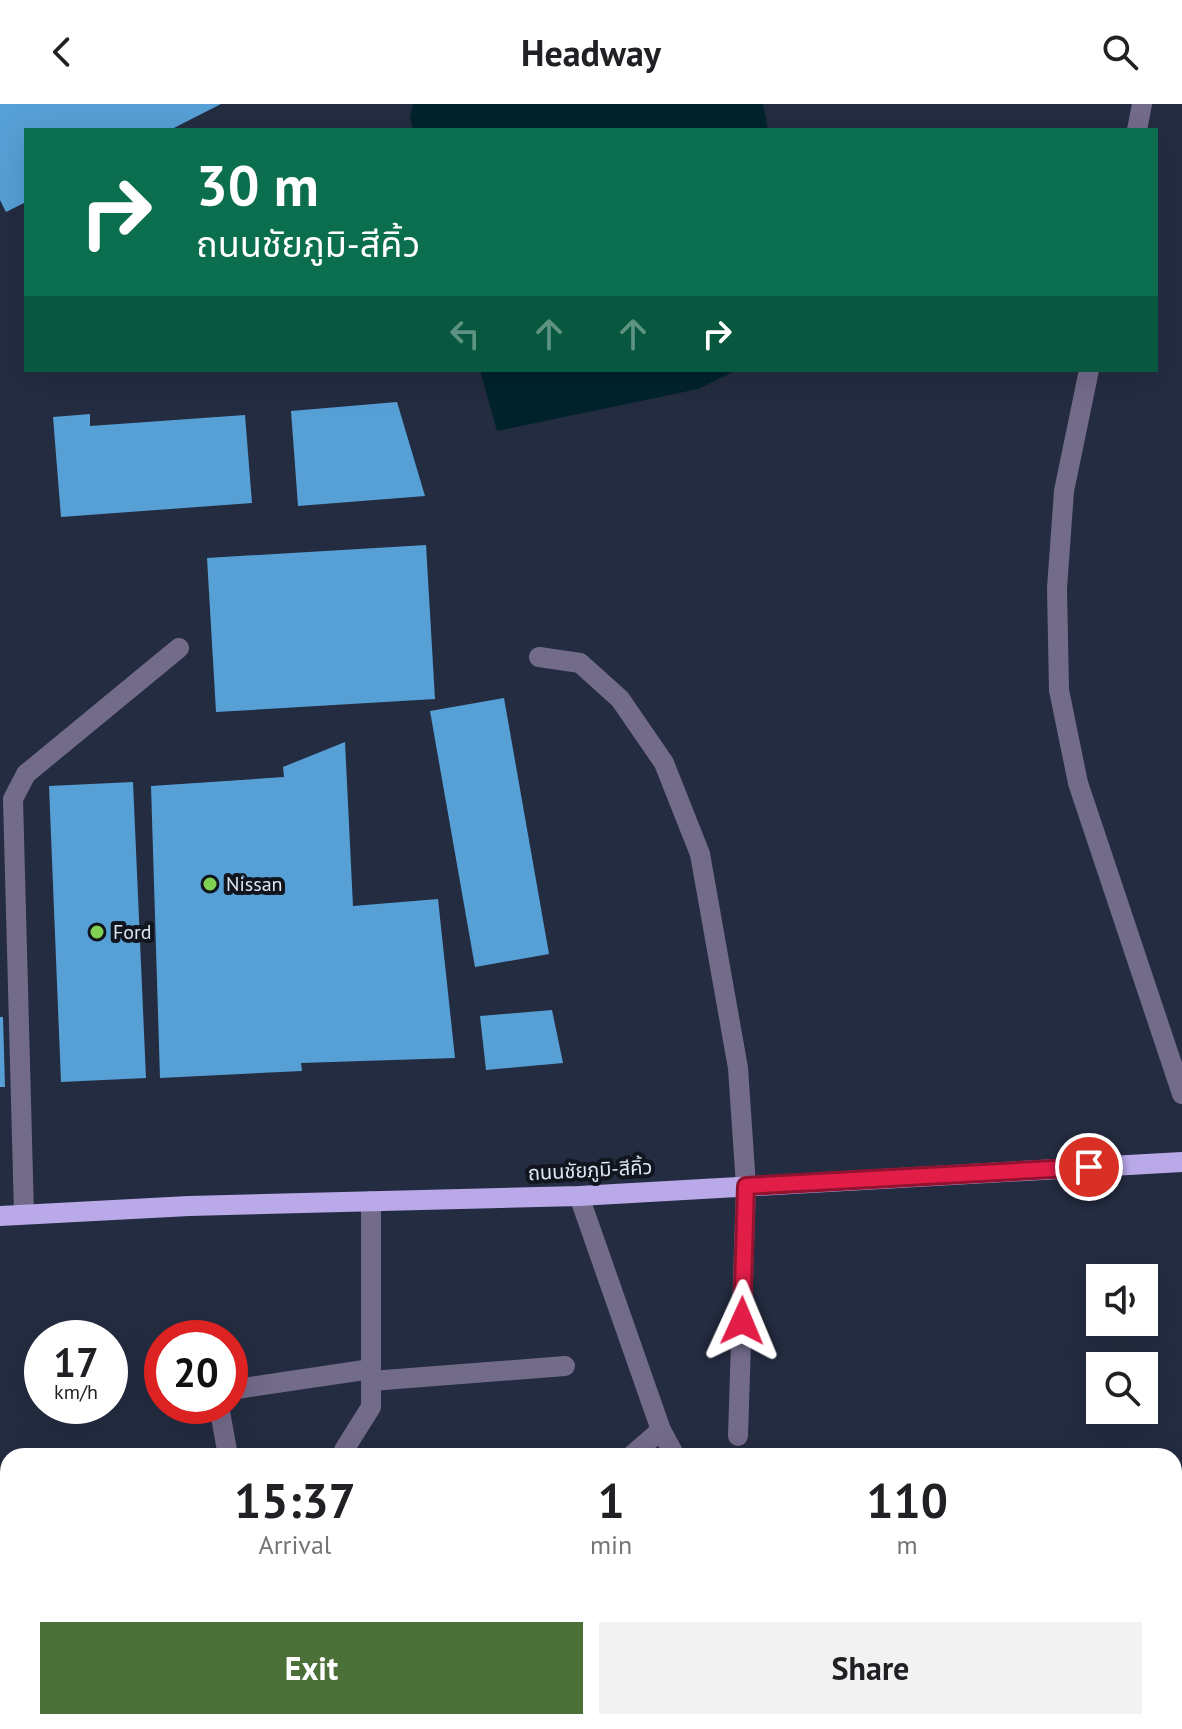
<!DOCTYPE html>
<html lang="en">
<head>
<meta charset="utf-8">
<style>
  :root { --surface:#fff; --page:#f2f2f2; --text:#202124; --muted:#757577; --accent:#4b7038 }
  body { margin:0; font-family:"PT Sans","Noto Sans Thai",sans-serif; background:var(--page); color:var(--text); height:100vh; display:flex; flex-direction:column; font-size:30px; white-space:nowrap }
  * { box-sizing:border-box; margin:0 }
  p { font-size:26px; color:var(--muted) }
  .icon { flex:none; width:44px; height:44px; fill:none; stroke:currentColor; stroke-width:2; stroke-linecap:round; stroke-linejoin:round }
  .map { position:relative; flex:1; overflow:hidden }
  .side { position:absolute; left:0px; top:1344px; width:1182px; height:282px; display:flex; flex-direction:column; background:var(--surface); border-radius:24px 24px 0 0; box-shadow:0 8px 32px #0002 }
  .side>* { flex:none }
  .top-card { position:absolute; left:24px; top:24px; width:1134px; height:244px; border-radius:0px; box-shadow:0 8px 32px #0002; background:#0b6e4f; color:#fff; overflow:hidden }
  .buttons { position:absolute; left:1086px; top:1160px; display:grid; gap:16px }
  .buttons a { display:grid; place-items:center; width:72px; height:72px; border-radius:0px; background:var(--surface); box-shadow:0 8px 32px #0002; font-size:40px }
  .speed { position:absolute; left:24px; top:1216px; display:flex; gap:16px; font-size:40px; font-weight:700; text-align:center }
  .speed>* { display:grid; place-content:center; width:104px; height:104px; border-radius:50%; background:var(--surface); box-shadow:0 8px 32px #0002; line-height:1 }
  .speed small { font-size:20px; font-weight:400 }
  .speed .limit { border:12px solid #d22; background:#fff; color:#111 }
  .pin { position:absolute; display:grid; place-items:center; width:68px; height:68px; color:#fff; margin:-34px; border:4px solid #fff; border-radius:50%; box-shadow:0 2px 8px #0007 }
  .me { position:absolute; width:88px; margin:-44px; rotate:1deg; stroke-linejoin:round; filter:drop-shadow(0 0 6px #0008) }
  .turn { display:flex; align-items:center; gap:28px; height:168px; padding:0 40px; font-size:36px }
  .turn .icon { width:104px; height:104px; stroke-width:2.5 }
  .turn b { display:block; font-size:56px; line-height:68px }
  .lanes { display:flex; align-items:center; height:76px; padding:0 40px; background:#0003; justify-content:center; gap:40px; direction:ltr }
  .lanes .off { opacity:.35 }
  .eta { display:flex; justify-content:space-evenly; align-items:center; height:136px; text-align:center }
  .eta b { font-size:48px; font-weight:700; line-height:56px }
  .button { display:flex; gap:16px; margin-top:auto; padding:16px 40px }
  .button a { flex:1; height:92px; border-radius:0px; background:var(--accent); color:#fff; font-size:32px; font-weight:700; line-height:92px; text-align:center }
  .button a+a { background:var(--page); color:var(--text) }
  header { display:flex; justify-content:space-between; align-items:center; height:104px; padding:0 40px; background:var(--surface); font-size:36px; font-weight:700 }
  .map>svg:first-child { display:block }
</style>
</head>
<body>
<header><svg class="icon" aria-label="back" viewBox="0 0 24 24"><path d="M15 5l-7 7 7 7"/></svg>Headway<svg class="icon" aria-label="search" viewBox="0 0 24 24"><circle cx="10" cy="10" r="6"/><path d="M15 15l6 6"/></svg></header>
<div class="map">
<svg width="1182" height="1625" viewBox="0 0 1182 1625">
  <rect width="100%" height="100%" fill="#242c41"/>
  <g fill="#00232b">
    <path d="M413 0H763L768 26H413L410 14Z"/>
    <path d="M480 266H737L698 285 497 327Z"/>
  </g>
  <g fill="#57a0d6">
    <path d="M0 0H221L170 26H26V98L6 108 0 96Z"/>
    <path d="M397 298 425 392 298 402 291 307Z"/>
    <path d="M90 310V322L245 311 252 399 61 413 53 313Z"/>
    <path d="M426 441 435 595 216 608 207 454Z"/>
    <path d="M504 594 549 850 475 863 430 607Z"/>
    <path d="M345 638 353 802 438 795 455 954 301 959 302 967 160 974 151 682 284 673 283 663Z"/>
    <path d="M133 678 146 974 61 978 49 682Z"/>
    <path d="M552 906 563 959 486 966 480 912Z"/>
    <path d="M0 913H3L5 983H0Z"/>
  </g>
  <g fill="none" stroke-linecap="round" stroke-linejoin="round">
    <g stroke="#736b8a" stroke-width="20">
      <path d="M1137 26 1142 0"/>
      <path d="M1089 266 1064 387 1057 484 1059 586 1078 679 1182 990"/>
      <path d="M539 553 580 559 620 595 664 659 700 750 738 964 746 1082 738 1332"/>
      <path d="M579 1092 661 1326 675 1352"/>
      <path d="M24 1110 13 695 26 670 179 544"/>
      <path d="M371 1277 565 1262"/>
      <path d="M230 1286 371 1265"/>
      <path d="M219 1302 228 1352"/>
      <path d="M344 1352V1346L371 1303V1097"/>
      <path d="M631 1352 661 1326"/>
      <path d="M137 1618 138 1625"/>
      <path d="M383 1618 386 1625"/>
      <path d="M820 1618 824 1625"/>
      <path d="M227 1625 238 1618"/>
    </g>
    <path stroke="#b9a9e9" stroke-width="20" d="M0 1112 189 1102 579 1092 1182 1058"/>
  </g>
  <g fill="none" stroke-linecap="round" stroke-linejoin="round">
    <defs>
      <path id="route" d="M742 1217 746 1082 1089 1063"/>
    </defs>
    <use href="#route" stroke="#92132f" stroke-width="20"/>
    <use href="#route" stroke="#e11d48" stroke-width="14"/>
  </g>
  <g fill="#80d051" stroke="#11151e" stroke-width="3">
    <circle cx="210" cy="780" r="8"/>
    <circle cx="97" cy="828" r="8"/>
  </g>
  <g text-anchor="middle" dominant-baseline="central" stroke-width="8" stroke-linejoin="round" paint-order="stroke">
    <g font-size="20" fill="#dfe5f3" stroke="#11151e" text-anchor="start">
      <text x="226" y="780">Nissan</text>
      <text x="113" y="828">Ford</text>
    </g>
    <g font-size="20" fill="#dfe5f3" stroke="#11151e">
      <text transform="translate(590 1066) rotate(-3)">ถนนชัยภูมิ-สีคิ้ว</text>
    </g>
  </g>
</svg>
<div class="buttons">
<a><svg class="icon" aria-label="sound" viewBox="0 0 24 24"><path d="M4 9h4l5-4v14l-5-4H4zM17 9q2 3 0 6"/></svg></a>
<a><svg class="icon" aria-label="search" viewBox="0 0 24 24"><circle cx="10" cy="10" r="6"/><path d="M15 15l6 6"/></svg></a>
</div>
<div class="speed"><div>17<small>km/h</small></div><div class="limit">20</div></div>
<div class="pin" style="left:1089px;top:1063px;background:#d93025"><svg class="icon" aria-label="arrive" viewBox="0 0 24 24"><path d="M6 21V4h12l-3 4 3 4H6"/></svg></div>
<svg class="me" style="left:742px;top:1217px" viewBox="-20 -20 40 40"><path d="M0-17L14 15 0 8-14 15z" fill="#e11d48" stroke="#fff" stroke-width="4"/></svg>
<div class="top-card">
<div class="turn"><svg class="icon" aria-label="right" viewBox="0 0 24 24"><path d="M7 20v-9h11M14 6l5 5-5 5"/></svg><div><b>30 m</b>ถนนชัยภูมิ-สีคิ้ว</div></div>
<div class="lanes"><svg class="icon off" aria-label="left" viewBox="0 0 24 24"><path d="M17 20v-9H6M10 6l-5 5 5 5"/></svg><svg class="icon off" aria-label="ahead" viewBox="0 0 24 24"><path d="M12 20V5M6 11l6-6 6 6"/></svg><svg class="icon off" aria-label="ahead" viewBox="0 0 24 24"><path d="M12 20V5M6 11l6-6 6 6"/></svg><svg class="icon" aria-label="right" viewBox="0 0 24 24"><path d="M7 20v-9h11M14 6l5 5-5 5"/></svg></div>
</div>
<section class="side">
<div class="eta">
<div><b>15:37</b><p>Arrival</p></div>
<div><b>1</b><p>min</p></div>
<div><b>110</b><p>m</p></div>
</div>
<div class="button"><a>Exit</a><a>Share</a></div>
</section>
</div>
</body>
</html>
